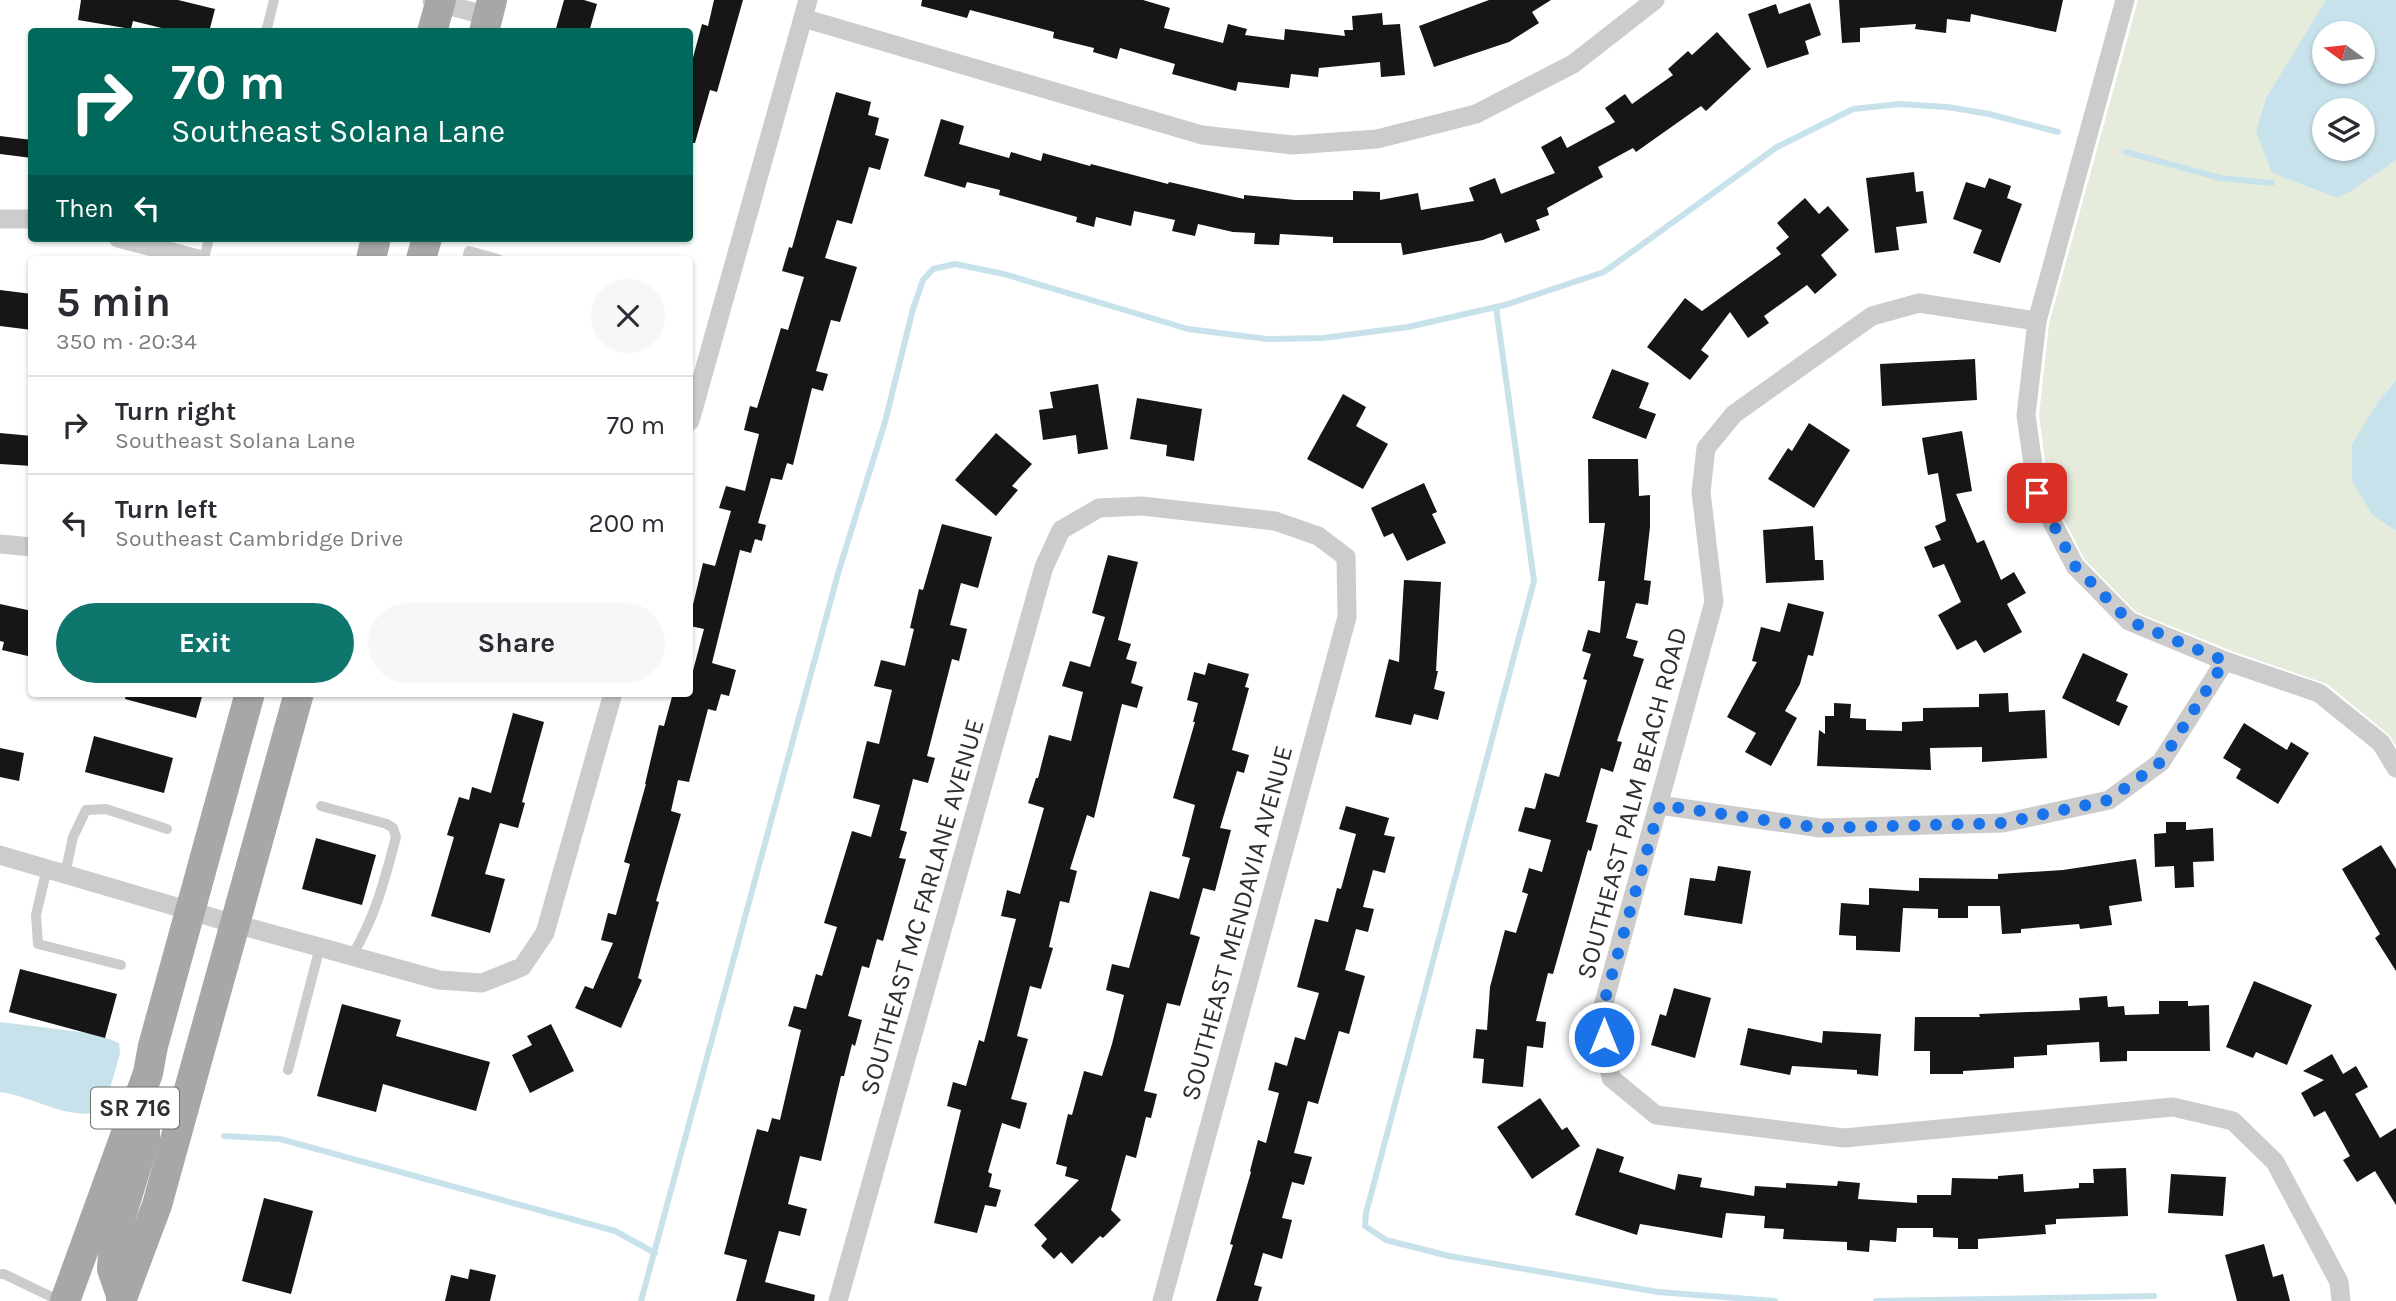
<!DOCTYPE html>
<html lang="en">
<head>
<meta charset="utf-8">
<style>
  :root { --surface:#fff; --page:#f7f7f7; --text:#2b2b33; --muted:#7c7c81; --line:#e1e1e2; --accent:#0f766e }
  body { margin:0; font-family:Karla,sans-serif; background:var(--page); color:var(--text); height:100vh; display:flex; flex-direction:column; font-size:26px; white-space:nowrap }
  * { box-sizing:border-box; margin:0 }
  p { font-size:23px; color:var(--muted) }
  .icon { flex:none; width:38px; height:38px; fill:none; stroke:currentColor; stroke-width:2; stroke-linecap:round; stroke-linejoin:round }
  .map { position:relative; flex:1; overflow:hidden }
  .sheet { position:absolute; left:28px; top:256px; width:665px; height:441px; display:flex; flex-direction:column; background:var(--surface); border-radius:7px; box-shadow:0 2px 5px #0004 }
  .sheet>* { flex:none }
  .top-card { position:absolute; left:28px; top:28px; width:665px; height:214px; border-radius:7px; box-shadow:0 2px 5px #0004; background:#00695c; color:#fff; overflow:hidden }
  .needle { width:46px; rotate:285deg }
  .fabs { position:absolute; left:2312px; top:21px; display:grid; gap:14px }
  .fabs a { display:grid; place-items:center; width:63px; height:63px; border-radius:50%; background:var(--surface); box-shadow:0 2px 5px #0004; font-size:35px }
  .pin { position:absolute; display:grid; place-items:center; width:60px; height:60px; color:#fff; margin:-30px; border-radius:14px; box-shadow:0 4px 10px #0006 }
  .me { position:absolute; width:77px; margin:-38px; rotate:0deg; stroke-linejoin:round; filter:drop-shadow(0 0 5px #0008) }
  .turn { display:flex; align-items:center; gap:24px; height:147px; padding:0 28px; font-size:32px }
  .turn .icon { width:91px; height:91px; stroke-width:2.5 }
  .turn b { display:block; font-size:49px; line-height:60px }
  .then { display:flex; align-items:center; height:66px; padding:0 28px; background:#0003; gap:14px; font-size:26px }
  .round { display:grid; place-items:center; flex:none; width:74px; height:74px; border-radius:37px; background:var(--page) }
  .headline { display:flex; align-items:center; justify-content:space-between; height:119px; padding:0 28px }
  h1 { font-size:42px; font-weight:700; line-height:52px }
  .primary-button { display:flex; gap:14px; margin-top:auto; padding:14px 28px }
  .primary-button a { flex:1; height:80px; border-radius:42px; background:var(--accent); color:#fff; font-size:28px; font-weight:700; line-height:80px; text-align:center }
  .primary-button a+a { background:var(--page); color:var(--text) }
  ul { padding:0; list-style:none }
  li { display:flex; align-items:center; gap:21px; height:98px; padding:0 28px; border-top:2px solid var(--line) }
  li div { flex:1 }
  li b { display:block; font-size:26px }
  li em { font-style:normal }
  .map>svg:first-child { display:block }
</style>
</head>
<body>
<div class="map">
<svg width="2396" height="1301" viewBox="0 0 2396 1301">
  <rect width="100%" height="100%" fill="#fff"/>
  <path fill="#e6ecdc" d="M2138 0H2326L2272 173 2337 198 2396 160V380L2378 402 2352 445 2373 516 2396 531V746L2389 735 2327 684 2229 650 2136 612 2085 560 2049 491 2039 415 2049 324Z"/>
  <g fill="#c8e2ec" fill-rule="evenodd">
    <path d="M2326 0H2396V160L2351 191 2337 198 2272 173 2256 132 2266 98ZM2324 33H2362V72H2324ZM2324 110H2362V149H2324Z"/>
    <path d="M2396 380V531L2373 516 2352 481V444L2378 402Z"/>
    <path d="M0 1022 97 1034 119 1043 120 1054 103 1112C64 1120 36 1097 0 1092Z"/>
  </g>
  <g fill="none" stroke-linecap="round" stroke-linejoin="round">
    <g stroke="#c8e2ec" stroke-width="6">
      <path d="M2126 152 2220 178 2272 183"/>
      <path d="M1496 307 1534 581 1366 1213 1365 1226 1386 1240 1449 1256 1658 1292 1775 1301"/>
      <path d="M224 1136 280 1139 615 1231 655 1253"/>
      <path d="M641 1301 839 570 885 422 913 309 923 280 933 269 955 264 1004 274 1188 329 1267 339 1323 338 1408 327 1505 305 1604 272 1777 147 1853 109 1900 104 1947 107 1989 114 2058 132"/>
      <path d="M1876 1301 2154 1296"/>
    </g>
  </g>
  <g fill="#161616">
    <path d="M81 0H178L215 9 209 32H178L133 21 131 29 78 20Z"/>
    <path d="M564 0H584L597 4 589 32H555Z"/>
    <path d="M714 0H743L717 92 710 90 695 143H690V69L702 24 708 26Z"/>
    <path d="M922 0H1143L1170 8 1164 28 1223 43 1228 24 1247 29 1245 35 1284 40 1285 29 1345 36 1344 30H1353L1352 16 1382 13 1383 25 1400 24 1405 75 1381 77 1380 62 1319 68 1318 77 1291 74 1289 88 1238 82 1236 91 1172 74 1175 64 1120 48 1117 59 1093 52 1094 48 1053 38 1054 32 970 10 967 18 921 6Z"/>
    <path d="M1489 0H1551L1532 12 1539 23 1509 42 1434 67 1419 26Z"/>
    <path d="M1839 0H2063L2056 32 1971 14 1970 22 1947 19 1946 33 1915 29 1916 24 1860 28V42L1842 43Z"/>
    <path d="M1810 3 1821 35 1805 41 1809 54 1767 68 1748 14 1776 4 1779 14Z"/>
    <path d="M1717 32 1751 69 1706 111 1701 106 1636 152 1633 148 1598 167 1603 177 1547 208 1549 215 1536 220 1540 230 1505 243 1501 233 1483 240 1403 255 1401 243H1333V237L1280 234 1279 245 1254 244 1255 233 1233 232 1198 224 1195 236 1172 231 1175 220 1134 211 1131 226 1096 217 1094 227 1076 222 1077 217 999 195 1000 190 967 182 965 188 924 176 941 119 964 126 959 144 1009 158 1011 152 1041 161 1043 153 1090 166 1091 164 1168 184 1169 182 1244 199V195L1295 200H1353V191L1380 192V200L1418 193 1421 210 1474 201 1469 188 1495 178 1501 194 1555 173 1541 147 1561 136 1567 148 1615 122 1605 108 1625 94 1632 104 1673 75 1668 69 1688 51 1692 55Z"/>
    <path d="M836 92 871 102 868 115 879 118 875 135 889 139 880 170 869 167 852 224 837 220 825 258 857 267 840 322 831 320 816 371 828 374 823 391 812 388 793 465 787 463 782 480 771 478 758 523 766 525 762 541 755 539 751 553 740 550 712 663 736 670 729 696 721 694 716 711 708 709 689 782 678 780 671 811 681 814 656 901 659 902 638 978 642 980 621 1028 575 1008 585 986 593 989 613 943 601 940 608 913 616 915 630 864 624 862 646 784H645L659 725 664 726 673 693H690V682L704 629 690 626V617L703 563 715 566 731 511 719 508 726 486 745 491 759 434 744 430 750 406 757 408 781 328 788 330 804 277 782 271 789 247 792 248Z"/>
    <path d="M0 136 32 140V158L0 154Z"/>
    <path d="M1914 172 1916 192 1923 191 1927 223 1896 227 1899 250 1875 253 1866 178Z"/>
    <path d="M1989 178 2011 186 2007 198 2022 204 2000 263 1973 253 1982 230 1953 219 1966 182 1985 188Z"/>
    <path d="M1805 198 1819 214 1828 206 1849 230 1821 255 1837 275 1815 294 1807 285 1764 316 1769 323 1748 338 1730 312 1701 350 1709 356 1690 380 1647 347 1685 298 1702 311 1781 254 1776 248 1789 237 1777 223Z"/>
    <path d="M0 290 32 294V330L0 326Z"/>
    <path d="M1975 359 1977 400 1882 406 1880 364Z"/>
    <path d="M1612 369 1649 383 1639 408 1656 414 1646 439 1592 418Z"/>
    <path d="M1098 384 1108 449 1078 454 1076 435 1043 440 1039 410 1053 408 1050 392Z"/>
    <path d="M1343 394 1366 407 1356 426 1388 444 1363 489 1307 459Z"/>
    <path d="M1137 398 1202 409 1194 461 1166 456 1167 445 1130 439Z"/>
    <path d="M1809 423 1850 450 1814 508 1768 479 1788 448 1792 451Z"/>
    <path d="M1962 431 1972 491 1956 494 1977 543 1984 540 2001 580 2014 572 2026 593 2007 604 2022 632 1984 653 1976 640 1957 650 1938 615 1961 602 1944 564 1933 568 1924 547 1941 540 1935 526 1946 521 1938 473 1928 475 1922 438Z"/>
    <path d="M0 433 32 436V466L0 464Z"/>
    <path d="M996 433 1032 464 1012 486 1018 490 996 516 955 480Z"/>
    <path d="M1588 459H1638L1639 496 1650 495V527L1644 580 1651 581 1648 605 1636 603 1626 638 1638 641 1633 656 1644 659 1617 741 1622 742 1613 772 1601 768 1586 822 1598 825 1591 851 1588 850 1553 974 1548 973 1536 1021 1546 1022 1543 1048 1527 1046 1523 1087 1482 1083 1484 1059 1473 1058 1476 1029 1487 1030 1490 987 1505 930 1516 933 1528 894 1522 892 1529 868 1542 872 1551 840 1518 831 1525 807 1535 809 1545 773 1559 777 1587 680 1583 679 1591 654 1582 651 1588 630 1600 633 1605 581H1598L1605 523H1589Z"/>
    <path d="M1424 483 1437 512 1432 514 1446 543 1407 561 1393 533 1384 537 1371 508Z"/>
    <path d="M942 524 992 537 978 588 961 583 950 625 967 629 959 661 952 659 927 756 935 758 928 783 913 779 900 830 907 832 899 858 906 859 883 941 877 939 869 968 862 966 848 1016 862 1020 855 1046 852 1044 844 1076H841L821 1161 800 1156 788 1204 807 1209 800 1236 779 1231 765 1282 815 1295 814 1301H736L747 1260 724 1254 757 1129 768 1132 772 1118 780 1120 801 1030 788 1026 794 1006 806 1009 816 974 822 976 837 927 824 923 852 831 871 837 880 805 853 798 867 741 879 744 892 690 874 686 881 660 905 666 914 629 910 628 919 589 923 590Z"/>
    <path d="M1813 526 1815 560H1823L1824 580 1766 583 1763 530Z"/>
    <path d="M1108 555 1138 562 1118 640 1131 644 1126 659 1137 662 1131 683 1143 687 1137 708 1122 704 1094 818 1087 815 1070 869 1077 871 1069 903 1060 901 1049 947 1053 948 1041 989 1030 986 1017 1036 1028 1039 1011 1099 1027 1103 1020 1129 1002 1123 988 1172 992 1174 989 1187 1001 1190 996 1207 985 1205 977 1233 934 1223 961 1110 947 1106 953 1082 966 1086 979 1040 984 1042 1016 919 1001 916 1007 890 1020 894 1044 808 1028 803 1036 778H1038L1049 735 1071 741 1083 692 1062 686 1070 661 1090 667 1105 617 1092 613Z"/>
    <path d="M1404 580 1441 582 1436 671H1438L1434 689 1445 692 1438 720 1414 714 1411 725 1375 717 1389 659 1399 662Z"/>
    <path d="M1788 603 1824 612 1813 656 1808 655 1800 684 1785 711 1797 718 1771 766 1745 752 1756 733 1727 717 1757 662 1752 661 1761 627 1780 632Z"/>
    <path d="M0 604 32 611V657L2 650 4 642 0 641Z"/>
    <path d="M2083 653 2128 674 2116 701 2128 706 2119 726 2062 698Z"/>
    <path d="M1208 663 1249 674 1245 687 1249 688 1232 750 1249 755 1244 773 1237 771 1220 828 1231 830 1215 891 1203 888 1190 934 1200 937 1180 1006 1167 1003 1144 1091 1157 1094 1151 1118 1146 1117 1136 1158 1126 1155 1111 1210 1121 1220 1103 1238 1100 1236 1072 1264 1061 1252 1054 1259 1041 1246 1047 1239 1034 1225 1079 1180 1065 1176 1067 1167 1056 1164 1068 1114 1072 1115 1084 1071 1102 1076 1112 1044 1124 995 1106 990 1112 964 1129 968 1150 891 1179 899 1190 858 1182 856 1195 805 1173 798 1195 722H1193L1198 703 1187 700 1194 672 1205 675Z"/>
    <path d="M126 693H203L196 718 125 699Z"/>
    <path d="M2008 693 2009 712 2045 710 2047 758 1982 762V747L1930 748 1931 770 1817 766 1819 730 1825 734V716H1834V703L1851 704 1850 718 1866 719V730L1902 731V722L1923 721V708L1979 707V694Z"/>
    <path d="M513 713 544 722 522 802 525 803 518 828 500 823 485 874 505 879 490 933 431 916 454 837 447 835 459 797 469 800 472 787 491 793Z"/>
    <path d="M2244 723 2287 750 2291 742 2309 753 2278 804 2236 778 2241 769 2223 758Z"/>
    <path d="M94 736 173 758 164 793 85 772Z"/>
    <path d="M0 748 24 753 19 781 0 777Z"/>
    <path d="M1346 806 1389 818 1384 835 1395 837 1385 873 1373 870 1363 907 1374 909 1368 932 1356 929 1345 970 1365 976 1349 1034 1339 1031 1318 1104 1308 1101 1294 1153 1312 1157 1304 1185 1292 1182 1282 1218 1292 1220 1282 1259 1263 1253 1254 1285 1262 1287 1258 1301H1216L1233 1245 1230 1244 1251 1172 1250 1171 1258 1140 1266 1143 1279 1093 1268 1090 1275 1062 1287 1066 1295 1037 1305 1040 1319 993 1297 987 1315 919 1328 922 1337 888 1341 889 1356 834 1339 829Z"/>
    <path d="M2166 822H2186V830L2213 828 2214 861 2193 862 2194 887 2175 888 2174 866 2155 867 2154 834 2166 833Z"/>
    <path d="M316 838 376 855 362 905 302 889Z"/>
    <path d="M2381 845 2396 869V971L2375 938 2380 934 2342 869Z"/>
    <path d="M2136 859 2142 901 2109 906 2112 925 2080 929 2079 924 2021 929V933L2002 934 2000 906H1968V918H1938V909L1903 908 1900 952 1856 950V936L1839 935 1841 903 1869 905V888L1919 891V878L1998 879V874L2063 870Z"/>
    <path d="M1718 866 1751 871 1742 924 1684 915 1690 878 1715 881Z"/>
    <path d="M20 969 117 994 105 1038 9 1012Z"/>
    <path d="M2254 981 2312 1005 2287 1065 2256 1052 2253 1058 2226 1047Z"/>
    <path d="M1674 988 1711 998 1695 1058 1651 1045 1660 1014 1666 1016Z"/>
    <path d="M2107 996 2108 1007 2124 1006 2125 1015 2159 1014V1001H2188V1006L2209 1005 2210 1051H2127V1061L2100 1062 2099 1042 2047 1045V1055L2014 1057V1068L1963 1071V1074H1930V1051H1914L1915 1017H1980L1979 1014 2080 1010 2079 998Z"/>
    <path d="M342 1004 401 1020 396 1036 490 1062 476 1111 383 1084 376 1112 317 1096Z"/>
    <path d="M551 1024 574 1071 530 1093 512 1055 532 1045 527 1036Z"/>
    <path d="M1748 1028 1822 1043 1823 1031 1881 1034 1878 1076 1857 1074V1070L1792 1066 1790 1075 1740 1065Z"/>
    <path d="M2332 1054 2343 1074 2356 1066 2368 1087 2355 1094 2380 1138 2396 1128V1205L2375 1171 2357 1182 2343 1160 2350 1156 2325 1111 2314 1117 2301 1093 2324 1080 2303 1071Z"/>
    <path d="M1540 1098 1562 1130 1567 1127 1580 1146 1532 1179 1497 1127Z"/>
    <path d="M1597 1148 1624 1157 1619 1172 1675 1190 1678 1174 1702 1178 1700 1187 1754 1196 1755 1186 1786 1188V1183L1837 1186 1838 1181 1860 1183 1858 1199 1917 1203V1195H1951L1952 1178 1998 1179V1176L2023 1174 2024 1192 2079 1188V1183H2094L2093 1169 2126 1168 2128 1216 2056 1219V1224L2045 1225 2046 1234 1978 1239V1249H1958V1238L1933 1237V1228H1897L1896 1242 1870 1240 1869 1252 1847 1250V1242L1783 1239 1784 1229 1764 1228 1765 1216 1726 1213 1722 1238 1640 1224 1637 1235 1575 1215Z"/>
    <path d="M2171 1174 2226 1177 2223 1216 2168 1213Z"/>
    <path d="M264 1198 313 1211 291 1294 242 1281Z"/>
    <path d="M2264 1244 2273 1277 2283 1274 2290 1301H2237L2225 1255Z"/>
    <path d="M470 1269 496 1275 490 1301H445L451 1275 468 1279Z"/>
  </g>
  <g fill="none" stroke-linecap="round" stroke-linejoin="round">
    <g stroke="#ccc" stroke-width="10">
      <path d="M266 32 274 0"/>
      <path d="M204 259 209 238"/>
      <path d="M467 259 469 251 498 259"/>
      <path d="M321 806 387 824 393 828 396 837C384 882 376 915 352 956"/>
      <path d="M47 868 36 915 38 944 121 965"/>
      <path d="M65 874 73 837 86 810 106 809 167 829"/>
      <path d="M288 1070 320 947"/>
      <path d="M0 1274H4L60 1301"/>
    </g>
    <g stroke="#ccc" stroke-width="19">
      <path d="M2125 0 2037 321 2026 415 2037 493 2075 566 2129 621 2225 661 2319 693 2381 743 2396 768"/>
      <path d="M432 1 488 16"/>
      <path d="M803 18 1202 135 1293 145 1377 139 1476 114 1573 64 1655 0"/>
      <path d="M0 219H32"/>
      <path d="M118 238 198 259"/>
      <path d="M2037 321 1919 303 1872 316 1734 414 1706 448 1701 492 1714 602 1600 1017 1611 1078 1656 1115 1844 1138 2173 1107 2233 1121 2275 1162 2339 1282 2341 1301"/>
      <path d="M690 421 808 0"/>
      <path d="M0 544 32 547"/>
      <path d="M1659 805 1820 828 2003 823 2109 800 2161 762 2225 661"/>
      <path d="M0 855 235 924 439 980 482 983 522 967 545 933 613 693"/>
      <path d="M838 1301 1044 567 1061 530 1099 508 1142 506 1275 521 1318 536 1346 557 1347 617 1162 1301"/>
    </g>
    <g stroke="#a7a7a7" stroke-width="30">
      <path d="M432 32 441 0"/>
      <path d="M484 32 492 0"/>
      <path d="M371 259 376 238"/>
      <path d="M421 259 427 238"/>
      <path d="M122 1298 112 1269 114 1239 145 1138V1126"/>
      <path d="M65 1301 148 1073 153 1046 250 693"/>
      <path d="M121 1301 157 1205 299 693"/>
    </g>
  </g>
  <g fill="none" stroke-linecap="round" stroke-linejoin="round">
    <path stroke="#1a73e8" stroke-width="12" stroke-dasharray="0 21.6" d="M1604 1037 1600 1017 1660 805 1820 828 2003 823 2109 800 2161 762 2225 661 2129 621 2075 566 2037 493"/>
  </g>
  <g text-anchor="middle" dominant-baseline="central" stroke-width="7" stroke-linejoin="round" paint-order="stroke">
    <rect fill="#fff" stroke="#6d6d6d" stroke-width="2" x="91" y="1087.5" width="88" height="41" rx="5"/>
    <g font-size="24" font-weight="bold" fill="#2f2f2f">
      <text x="135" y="1108">SR 716</text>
    </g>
    <g font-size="26" fill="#2f2f2f" stroke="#fff">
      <text transform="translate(1632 803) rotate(-75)">SOUTHEAST PALM BEACH ROAD</text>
      <text transform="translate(922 907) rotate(-74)">SOUTHEAST MC FARLANE AVENUE</text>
      <text transform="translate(1237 923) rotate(-75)">SOUTHEAST MENDAVIA AVENUE</text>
    </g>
  </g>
</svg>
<div class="fabs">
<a><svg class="needle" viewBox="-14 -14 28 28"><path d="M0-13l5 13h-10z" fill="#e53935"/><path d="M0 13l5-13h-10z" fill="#7c7c81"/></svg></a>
<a><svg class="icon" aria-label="layers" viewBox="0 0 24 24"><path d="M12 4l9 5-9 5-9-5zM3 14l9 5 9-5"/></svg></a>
</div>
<div class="pin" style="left:2037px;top:493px;background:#d93025"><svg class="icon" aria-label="arrive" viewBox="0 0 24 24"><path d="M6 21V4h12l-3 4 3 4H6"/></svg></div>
<svg class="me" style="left:1604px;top:1037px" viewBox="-20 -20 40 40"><circle r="17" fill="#1a73e8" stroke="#fff" stroke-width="3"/><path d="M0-11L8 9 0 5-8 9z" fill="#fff"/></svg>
<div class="top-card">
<div class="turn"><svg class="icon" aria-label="right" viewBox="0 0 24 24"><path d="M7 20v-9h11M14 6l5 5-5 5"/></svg><div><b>70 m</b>Southeast Solana Lane</div></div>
<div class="then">Then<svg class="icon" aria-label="left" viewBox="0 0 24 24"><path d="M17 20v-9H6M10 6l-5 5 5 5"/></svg></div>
</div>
<section class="sheet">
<div class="headline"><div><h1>5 min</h1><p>350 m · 20:34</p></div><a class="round"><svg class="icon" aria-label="close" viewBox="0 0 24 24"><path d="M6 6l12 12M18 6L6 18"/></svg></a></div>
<ul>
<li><svg class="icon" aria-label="right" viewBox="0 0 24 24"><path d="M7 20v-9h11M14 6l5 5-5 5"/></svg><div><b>Turn right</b><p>Southeast Solana Lane</p></div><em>70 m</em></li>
<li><svg class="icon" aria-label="left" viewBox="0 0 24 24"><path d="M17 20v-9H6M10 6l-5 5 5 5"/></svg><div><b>Turn left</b><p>Southeast Cambridge Drive</p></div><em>200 m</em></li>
</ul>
<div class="primary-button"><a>Exit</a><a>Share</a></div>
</section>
</div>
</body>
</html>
